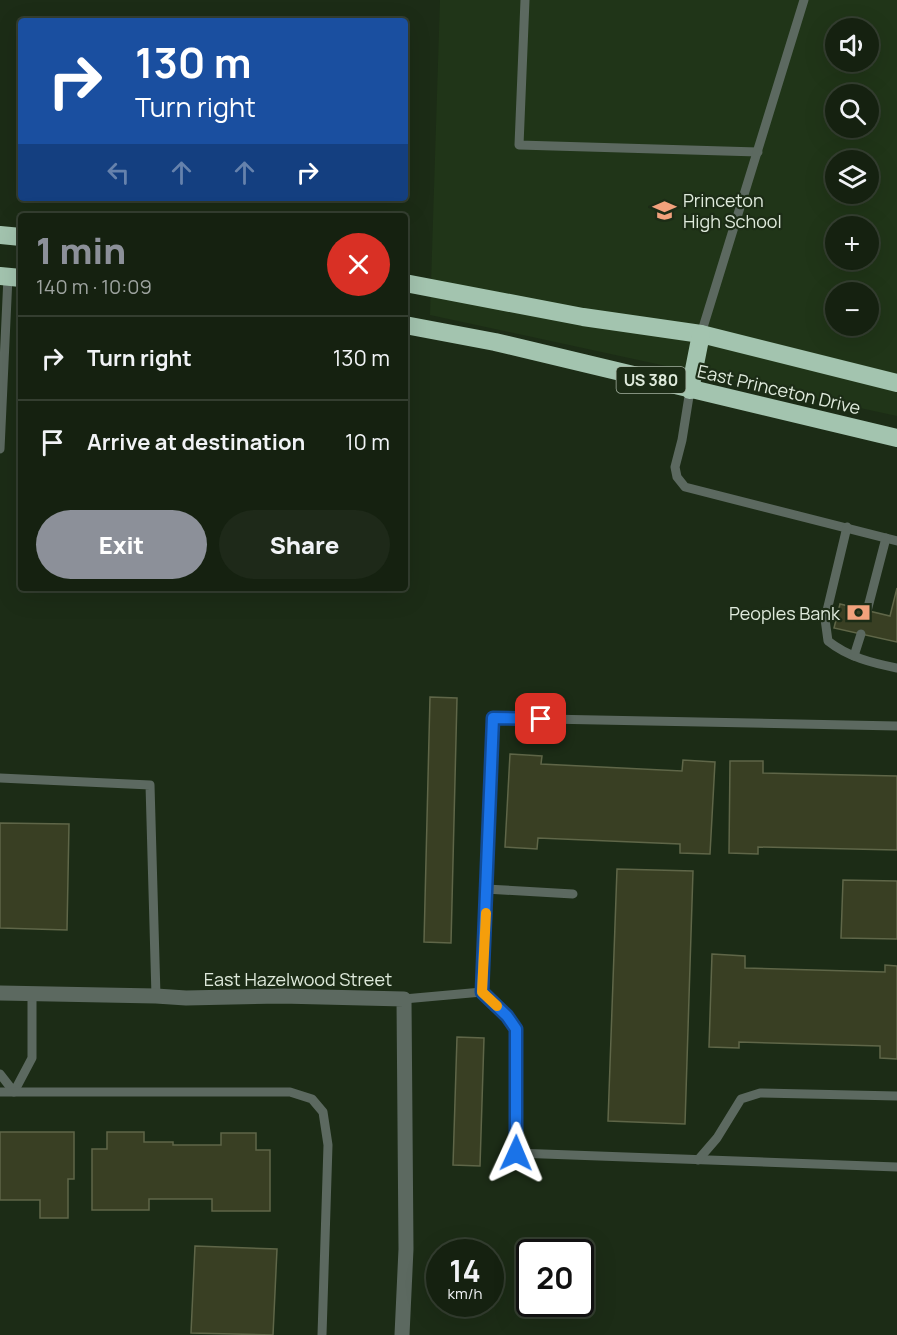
<!DOCTYPE html>
<html lang="en">
<head>
<meta charset="utf-8">
<style>
  :root { --surface:#152110; --page:#1e2919; --text:#f1f3f6; --muted:#9da39f; --line:#343e30; --accent:#8c9099 }
  body { margin:0; font-family:Manrope,sans-serif; background:var(--page); color:var(--text); height:100vh; display:flex; flex-direction:column; font-size:22px; white-space:nowrap }
  * { box-sizing:border-box; margin:0 }
  p { font-size:20px; color:var(--muted) }
  .icon { flex:none; width:33px; height:33px; fill:none; stroke:currentColor; stroke-width:2; stroke-linecap:round; stroke-linejoin:round }
  .map { position:relative; flex:1; overflow:hidden }
  .details { position:absolute; left:18px; top:213px; width:390px; height:378px; display:flex; flex-direction:column; background:var(--surface); border-radius:6px; box-shadow:0 6px 24px #0002,0 0 0 2px var(--line) }
  .details>* { flex:none }
  .hud { position:absolute; left:18px; top:18px; width:390px; height:183px; border-radius:6px; box-shadow:0 6px 24px #0002,0 0 0 2px var(--line); background:#1a4fa0; color:#fff; overflow:hidden }
  .fabs { position:absolute; left:825px; top:18px; display:grid; gap:12px }
  .fabs a { display:grid; place-items:center; width:54px; height:54px; border-radius:50%; background:var(--surface); box-shadow:0 6px 24px #0002,0 0 0 2px var(--line); font-size:30px }
  .speed { position:absolute; left:426px; top:1239px; display:flex; gap:12px; font-size:30px; font-weight:700; text-align:center }
  .speed>* { display:grid; place-content:center; width:78px; height:78px; border-radius:50%; background:var(--surface); box-shadow:0 6px 24px #0002,0 0 0 2px var(--line); line-height:1 }
  .speed small { font-size:15px; font-weight:400 }
  .speed .limit { border:3px solid #111; border-radius:9px; background:#fff; color:#111 }
  .pin { position:absolute; display:grid; place-items:center; width:51px; height:51px; color:#fff; margin:-26px; border-radius:12px; box-shadow:0 3px 9px #0006 }
  .me { position:absolute; width:66px; margin:-33px; rotate:1deg; stroke-linejoin:round; filter:drop-shadow(0 0 4px #0008) }
  .turn { display:flex; align-items:center; gap:21px; height:126px; padding:0 18px; font-size:27px }
  .turn .icon { width:78px; height:78px; stroke-width:2.5 }
  .turn b { display:block; font-size:42px; line-height:51px }
  .lanes { display:flex; align-items:center; height:57px; padding:0 18px; background:#0003; justify-content:center; gap:30px; direction:ltr }
  .lanes .off { opacity:.35 }
  .round { display:grid; place-items:center; flex:none; width:63px; height:63px; border-radius:32px; background:var(--page) }
  .head { display:flex; align-items:center; justify-content:space-between; height:102px; padding:0 18px }
  h1 { font-size:36px; font-weight:800; line-height:45px; color:var(--accent) }
  .button { display:flex; gap:12px; margin-top:auto; padding:12px 18px }
  .button a { flex:1; height:69px; border-radius:36px; background:var(--accent); color:#fff; font-size:24px; font-weight:800; line-height:69px; text-align:center }
  .button a+a { background:var(--page); color:var(--text) }
  ul { padding:0; list-style:none }
  li { display:flex; align-items:center; gap:18px; height:84px; padding:0 18px; border-top:2px solid var(--line) }
  li div { flex:1 }
  li b { display:block; font-size:22px }
  li em { font-style:normal }
  .map>svg:first-child { display:block }
</style>
</head>
<body>
<div class="map">
<svg width="897" height="1335" viewBox="0 0 897 1335">
  <rect width="100%" height="100%" fill="#1c2c16"/>
  <path fill="#203518" fill-rule="evenodd" d="M440 0H897V416L430 315ZM836 28H868V62H836ZM836 94H868V128H836ZM836 160H868V194H836ZM836 226H868V260H836ZM836 292H868V326H836Z"/>
  <g fill="#393f23" stroke="#5f6648" stroke-width="1.5">
    <path d="M897 588V642L834 628 840 604 890 616Z"/>
    <path d="M430 697 457 698 451 943 424 942Z"/>
    <path d="M510 754 542 756 541 764 682 771 683 760 715 762 710 854 680 853V844L538 838 537 849 505 847Z"/>
    <path d="M730 761H763V773L897 776V850L758 847V854L729 853Z"/>
    <path d="M0 823 69 824 67 930 0 928Z"/>
    <path d="M617 869 693 871 685 1124 608 1121Z"/>
    <path d="M843 880 897 881V939L841 938Z"/>
    <path d="M712 954 745 956V968L885 972V965L897 966V1059L880 1058V1046L739 1042V1048L709 1047Z"/>
    <path d="M457 1037 484 1038 480 1166 453 1165Z"/>
    <path d="M0 1132H74V1179H68V1218H40V1200H0Z"/>
    <path d="M107 1132H144V1142H173V1145H221V1133H256V1150H270V1211H212V1199H149V1210H92V1149H107Z"/>
    <path d="M195 1246 277 1249 273 1335 191 1333Z"/>
  </g>
  <g fill="none" stroke-linecap="round" stroke-linejoin="round">
    <g stroke="#5c6960" stroke-width="9">
      <path d="M525 0 519 145 758 152"/>
      <path d="M701 334 804 0"/>
      <path d="M690 390 682 440 675 467 677 477 685 487 897 541"/>
      <path d="M0 449 8 277"/>
      <path d="M847 527 825 619 828 641C848 657 872 663 897 668"/>
      <path d="M867 611 886 538"/>
      <path d="M854 656 861 634"/>
      <path d="M0 778 150 785 156 996"/>
      <path d="M486 889 573 894"/>
      <path d="M482 992 493 718 897 726"/>
      <path d="M404 999 482 992C503 1011 515 1017 517 1046L516 1153 897 1167"/>
      <path d="M0 1074 14 1092 32 1058V994"/>
      <path d="M0 1092H290L312 1099 323 1112 328 1145 322 1335"/>
      <path d="M698 1160 717 1138 741 1099 760 1093 897 1096"/>
    </g>
    <path stroke="#5c6960" stroke-width="15" d="M0 993 156 996 186 998 281 996 404 999 406 1249 402 1335"/>
    <g stroke="#a3c4af" stroke-width="18">
      <path d="M0 235 21 237"/>
      <path d="M0 276 21 278"/>
      <path d="M405 283 583 317 701 334 897 383"/>
      <path d="M405 325 495 342 897 438"/>
      <path d="M690 390 701 334"/>
    </g>
  </g>
  <g fill="none" stroke-linecap="round" stroke-linejoin="round">
    <defs>
      <path id="route" d="M516 1153V1029L507 1016 482 992 493 718 541 719"/>
    </defs>
    <use href="#route" stroke="#114b97" stroke-width="15"/>
    <use href="#route" stroke="#1a73e8" stroke-width="10"/>
    <path stroke="#f59e0b" stroke-width="10" d="M486 913 482 992 497 1006"/>
  </g>
  <defs>
    <symbol id="school-bare" viewBox="-9 -9 18 18"><path d="M0-5L7-2L0 1L-7-2ZM-4 1L0 2.5L4 1V4Q0 6-4 4Z" fill="#f1a17c" stroke="#1c2c16" stroke-width="2.5" paint-order="stroke"/></symbol>
    <symbol id="bank-bare" viewBox="-9 -9 18 18"><path d="M-6-4H6V4H-6ZM0-2.3a2.3 2.3 0 1 0 0 4.6a2.3 2.3 0 1 0 0-4.6Z" fill="#f1a17c" stroke="#1c2c16" stroke-width="2.5" paint-order="stroke"/></symbol>
  </defs>
  <g fill-rule="evenodd">
    <use href="#school-bare" x="648" y="194" width="33" height="33"/>
    <use href="#bank-bare" x="842" y="596" width="33" height="33"/>
  </g>
  <g text-anchor="middle" dominant-baseline="central" stroke-width="4.5" stroke-linejoin="round" paint-order="stroke">
    <rect fill="#1c2c16" stroke="#a4b1a1" stroke-width="1.5" x="616.5" y="367" width="69" height="26" rx="4.5"/>
    <g font-size="16" font-weight="bold" fill="#dfeadc">
      <text x="651" y="380">US 380</text>
    </g>
    <g font-size="18" fill="#dfeadc" stroke="#1c2c16" text-anchor="start">
      <text x="683" y="200">Princeton<tspan x="683" dy="21">High School</tspan></text>
      <text x="840" y="613" text-anchor="end">Peoples Bank</text>
    </g>
    <g font-size="18" fill="#dfeadc" stroke="#1c2c16">
      <text transform="translate(779 389) rotate(13)">East Princeton Drive</text>
      <text x="298" y="979">East Hazelwood Street</text>
    </g>
  </g>
</svg>
<div class="fabs">
<a><svg class="icon" aria-label="sound" viewBox="0 0 24 24"><path d="M4 9h4l5-4v14l-5-4H4zM17 9q2 3 0 6"/></svg></a>
<a><svg class="icon" aria-label="search" viewBox="0 0 24 24"><circle cx="10" cy="10" r="6"/><path d="M15 15l6 6"/></svg></a>
<a><svg class="icon" aria-label="layers" viewBox="0 0 24 24"><path d="M12 4l9 5-9 5-9-5zM3 14l9 5 9-5"/></svg></a>
<a>+</a>
<a>−</a>
</div>
<div class="speed"><div>14<small>km/h</small></div><div class="limit">20</div></div>
<div class="pin" style="left:541px;top:719px;background:#d93025"><svg class="icon" aria-label="arrive" viewBox="0 0 24 24"><path d="M6 21V4h12l-3 4 3 4H6"/></svg></div>
<svg class="me" style="left:516px;top:1153px" viewBox="-20 -20 40 40"><path d="M0-17L14 15 0 8-14 15z" fill="#1a73e8" stroke="#fff" stroke-width="4"/></svg>
<div class="hud">
<div class="turn"><svg class="icon" aria-label="right" viewBox="0 0 24 24"><path d="M7 20v-9h11M14 6l5 5-5 5"/></svg><div><b>130 m</b>Turn right</div></div>
<div class="lanes"><svg class="icon off" aria-label="left" viewBox="0 0 24 24"><path d="M17 20v-9H6M10 6l-5 5 5 5"/></svg><svg class="icon off" aria-label="ahead" viewBox="0 0 24 24"><path d="M12 20V5M6 11l6-6 6 6"/></svg><svg class="icon off" aria-label="ahead" viewBox="0 0 24 24"><path d="M12 20V5M6 11l6-6 6 6"/></svg><svg class="icon" aria-label="right" viewBox="0 0 24 24"><path d="M7 20v-9h11M14 6l5 5-5 5"/></svg></div>
</div>
<section class="details">
<div class="head"><div><h1>1 min</h1><p>140 m · 10:09</p></div><a class="round" style="background:#d93025;color:#fff"><svg class="icon" aria-label="close" viewBox="0 0 24 24"><path d="M6 6l12 12M18 6L6 18"/></svg></a></div>
<ul>
<li><svg class="icon" aria-label="right" viewBox="0 0 24 24"><path d="M7 20v-9h11M14 6l5 5-5 5"/></svg><div><b>Turn right</b></div><em>130 m</em></li>
<li><svg class="icon" aria-label="arrive" viewBox="0 0 24 24"><path d="M6 21V4h12l-3 4 3 4H6"/></svg><div><b>Arrive at destination</b></div><em>10 m</em></li>
</ul>
<div class="button"><a>Exit</a><a>Share</a></div>
</section>
</div>
</body>
</html>
